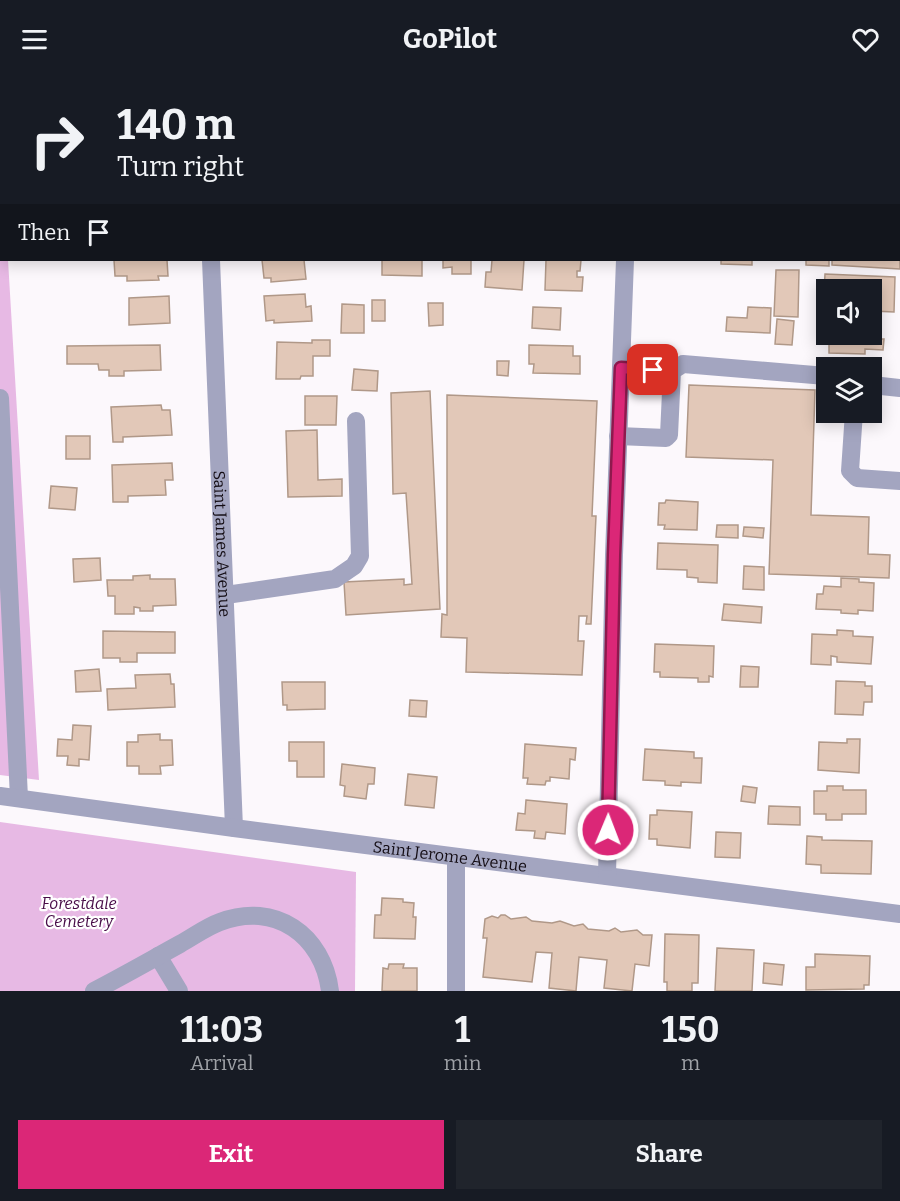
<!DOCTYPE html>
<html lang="en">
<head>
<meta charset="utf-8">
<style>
  :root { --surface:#171b24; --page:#20242c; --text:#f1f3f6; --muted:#9ea1a6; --accent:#db2777 }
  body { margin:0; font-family:Bitter,serif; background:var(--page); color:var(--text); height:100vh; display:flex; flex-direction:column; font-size:22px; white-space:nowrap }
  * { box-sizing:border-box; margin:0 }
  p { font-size:20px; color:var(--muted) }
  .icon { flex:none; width:33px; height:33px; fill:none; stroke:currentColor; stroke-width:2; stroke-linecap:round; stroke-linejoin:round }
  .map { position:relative; height:913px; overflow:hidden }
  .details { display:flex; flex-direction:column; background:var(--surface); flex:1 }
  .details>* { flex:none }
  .banner { position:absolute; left:0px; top:0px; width:900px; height:183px; box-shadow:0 3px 15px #0003; background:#171b24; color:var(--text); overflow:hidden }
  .tools { position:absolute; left:816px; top:201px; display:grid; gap:12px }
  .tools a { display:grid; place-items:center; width:66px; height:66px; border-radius:0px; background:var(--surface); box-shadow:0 3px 15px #0003; font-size:30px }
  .pin { position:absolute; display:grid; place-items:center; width:51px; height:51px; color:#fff; margin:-26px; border-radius:12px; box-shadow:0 3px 9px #0006 }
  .me { position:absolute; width:66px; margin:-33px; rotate:1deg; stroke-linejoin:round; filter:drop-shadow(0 0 4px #0008) }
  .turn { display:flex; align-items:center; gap:21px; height:126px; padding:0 18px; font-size:27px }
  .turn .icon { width:78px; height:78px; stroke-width:2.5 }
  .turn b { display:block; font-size:42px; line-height:51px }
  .then { display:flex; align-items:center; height:57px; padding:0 18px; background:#0003; gap:12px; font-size:22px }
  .eta { display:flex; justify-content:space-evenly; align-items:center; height:102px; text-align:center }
  .eta b { font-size:36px; font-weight:700; line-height:42px }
  .primary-button { display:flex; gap:12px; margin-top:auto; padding:12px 18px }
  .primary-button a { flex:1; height:69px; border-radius:0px; background:var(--accent); color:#fff; font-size:24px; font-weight:700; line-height:69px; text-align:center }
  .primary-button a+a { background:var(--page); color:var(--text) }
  header { display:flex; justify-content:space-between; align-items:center; height:78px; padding:0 18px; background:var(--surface); font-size:27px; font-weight:700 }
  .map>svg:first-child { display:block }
</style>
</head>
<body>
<header><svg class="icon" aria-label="menu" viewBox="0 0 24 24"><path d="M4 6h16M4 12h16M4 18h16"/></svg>GoPilot<svg class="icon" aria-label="heart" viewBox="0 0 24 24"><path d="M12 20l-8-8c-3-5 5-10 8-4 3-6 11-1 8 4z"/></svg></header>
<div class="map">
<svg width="900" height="913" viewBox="0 0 900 913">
  <rect width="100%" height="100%" fill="#fcf8fc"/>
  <g fill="#e7b9e4">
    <path d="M0 41 2 182H8L39 702 0 697Z"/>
    <path d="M0 744 356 794 355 913H0Z"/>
  </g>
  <g fill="#e2c8b8" stroke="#b09888" stroke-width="1.5">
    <path d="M899 141 900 191 832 187V182H898Z"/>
    <path d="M114 182H167L168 198H158L159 202 127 203V198H115Z"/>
    <path d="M262 182H304L306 201 271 204V200H264Z"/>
    <path d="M382 182H422V198L382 197Z"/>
    <path d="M443 182H471V196H452V189L443 190Z"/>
    <path d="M492 182H524L522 212 485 209 486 194H491Z"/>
    <path d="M546 182H581L580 193H577V199H583L582 213 545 212Z"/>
    <path d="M721 182H752V187L721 186Z"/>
    <path d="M806 182H829V188L806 187Z"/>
    <path d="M776 192H799L798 239 774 238Z"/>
    <path d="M825 196 895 199 894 234 872 233V212H826V231H823Z"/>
    <path d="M305 216 306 229 311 228 312 243 274 245V242L266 243 264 218Z"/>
    <path d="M169 218 170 245 129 247V220Z"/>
    <rect x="372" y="222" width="13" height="21"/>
    <path d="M428 225H443V247L429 248Z"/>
    <path d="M342 226 364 227V255H341Z"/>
    <path d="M533 229 561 230 560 252 532 250Z"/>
    <path d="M748 229 771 230 770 255 726 253 727 239 747 240Z"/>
    <path d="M777 241 794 243 792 267 775 266Z"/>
    <path d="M872 244 880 245V261H884L883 272 865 271V276L829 275V256H872Z"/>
    <path d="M312 262H330V278H313V298H301L300 301H276L277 264 312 265Z"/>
    <path d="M160 267 161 292 124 293V298H109V292H99L98 286H67V268Z"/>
    <path d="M529 267 573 268V278H580V296L533 295 534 286H529Z"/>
    <path d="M497 283H509L508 298 497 297Z"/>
    <path d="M354 291 378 293 377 313 352 312Z"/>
    <path d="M689 307 815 312 811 437 869 439 868 476 890 477 889 500 769 496 773 382 686 379Z"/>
    <path d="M430 313 440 531 346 537 344 504 404 501V507L412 506 406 415 393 416 391 315Z"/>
    <path d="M447 317 597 323 592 438H596L591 546H586L587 538H579L578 563H584L582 597 466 594 467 560 441 559 442 536 447 537Z"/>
    <path d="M305 318H337L336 347H305Z"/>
    <path d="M161 327 162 332H170L172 357 123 359V364H113L111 329Z"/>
    <path d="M317 352 318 402 342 401V418L288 419 286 353Z"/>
    <rect x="66" y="358" width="24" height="23"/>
    <path d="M172 385 173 402H165L166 417 128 418V424H113L112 387Z"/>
    <path d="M51 408 77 410 75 432 49 430Z"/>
    <path d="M666 422 698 424 697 452 664 451 665 447H658L659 425H665Z"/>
    <path d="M717 447H738V460L716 459Z"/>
    <path d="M744 449 764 450 763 460 743 458Z"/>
    <path d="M658 465 718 467 717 505 698 504V500L687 499V492L657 491Z"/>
    <path d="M100 480 101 502 74 504 73 481Z"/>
    <path d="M744 488 764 489V512L743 511Z"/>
    <path d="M150 497V501H175L176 527 153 528V533H140V530L134 529V536H115V518H108L107 502H133V498Z"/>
    <path d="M841 500 859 501V504L874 505 873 533 858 532V536L841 535V532L816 531 817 516H823L824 508 841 509Z"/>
    <path d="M724 526 762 529 761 545 722 542Z"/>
    <path d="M837 552 853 553V558L873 559 871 586 837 584V579L831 578V587L811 586 812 556 837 557Z"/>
    <path d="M103 553 175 554V575H137V584H120V580H103Z"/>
    <path d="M655 566 714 568 713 599 709 598V604H698V600L660 599V594H654Z"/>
    <path d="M741 588 759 589 758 609H740Z"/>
    <path d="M99 591 101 613 76 614 75 593Z"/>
    <path d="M170 596 171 606H174L175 629 108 632 107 611 136 610 135 597Z"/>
    <path d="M836 603 865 604V608H872V624H864L863 637 835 636Z"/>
    <path d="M282 604H325V631L287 632V627H283Z"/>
    <path d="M410 622 427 623 426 639 409 638Z"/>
    <path d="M73 647 91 648 89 682 79 681V688L67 687 68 678H57L58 661 72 662Z"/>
    <path d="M160 656V662H172L173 687 160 688 161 696H139V688H127V664H138V657Z"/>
    <path d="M847 661H860L859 695 818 692 819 664 847 665Z"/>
    <path d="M289 664H324V699H297V683H289Z"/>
    <path d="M525 666 576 670 575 682 570 681 569 701 550 699V703H546L545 707 527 706 528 700H523Z"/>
    <path d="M645 671 694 674V680H702L701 705 681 704V708L665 707V703L643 702Z"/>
    <path d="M342 686 375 690 374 706H368L366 721 344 718 345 708 340 707Z"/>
    <path d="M408 696 437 699 434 730 405 727Z"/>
    <path d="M743 708 757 710 755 725 741 723Z"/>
    <path d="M827 708H843V712H866V736H842V742H826V736H814V713H827Z"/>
    <path d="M526 722 567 726 565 756 546 754 545 761 534 760 535 753 516 752 518 735 525 736Z"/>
    <path d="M769 728 800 729V747L768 746Z"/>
    <path d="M657 732 692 734 690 770 657 767V761H649L650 737H657Z"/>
    <path d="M716 754 741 755 740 780 715 779Z"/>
    <path d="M807 758 822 759V762L872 763 871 796 821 795V787L806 786Z"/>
    <path d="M382 820 403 821V824L414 825 413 839H416L415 861 374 860 375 837H381Z"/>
    <path d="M501 837H505L511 841 526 839 532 843 552 845 560 843 574 848 583 846 588 851 609 853 615 850 621 854 637 852 643 857H652L649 888 635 886 632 913 604 910 607 882 579 879 576 913 549 910 552 875 536 874 532 904 483 899 487 860H483L485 841 492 838 498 840Z"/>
    <path d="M665 856 699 857 698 905H692V913H667V904H664Z"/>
    <path d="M717 870 754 872 752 913H715Z"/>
    <path d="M815 876 870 878 869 907H864V911L806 912V889H815Z"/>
    <path d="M764 885 784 887 782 907 763 905Z"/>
    <path d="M389 886H404L403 890H417V913H382L383 890 388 891Z"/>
  </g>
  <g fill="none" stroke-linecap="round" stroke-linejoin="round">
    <g stroke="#a3a5c0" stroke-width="18">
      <path d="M205 0V2"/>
      <path d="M631 2V0"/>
      <path d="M898 15H900"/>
      <path d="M898 113H900"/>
      <path id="s1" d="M211 182 234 750"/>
      <path d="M621 290 672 293"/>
      <path d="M872 307 900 310"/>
      <path d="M0 320 19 720"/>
      <path d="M854 334 850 393 857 400 900 403"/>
      <path d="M618 358 666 360 669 357 672 293 683 286 826 298"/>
      <path d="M226 517 335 501 354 488 360 478 356 343"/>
      <path id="s2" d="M0 718 234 750 900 836"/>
      <path d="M456 779V913"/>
      <path d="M607 798 614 477 625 182"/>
      <path d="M158 878 179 913"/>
      <path d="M94 913C123 898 151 882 180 866 193 859 206 849 220 844 275 823 323 857 330 913"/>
    </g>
  </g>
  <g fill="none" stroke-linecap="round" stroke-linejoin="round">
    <defs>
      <path id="route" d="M608 752 614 477 621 290 653 292"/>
    </defs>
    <use href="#route" stroke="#8e194d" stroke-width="15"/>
    <use href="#route" stroke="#db2777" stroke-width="10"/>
  </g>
  <g text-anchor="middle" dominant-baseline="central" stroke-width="4.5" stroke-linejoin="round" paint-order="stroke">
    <g font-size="16" fill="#130c13" stroke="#fff">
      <text stroke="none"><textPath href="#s1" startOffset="284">Saint James Avenue</textPath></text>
      <text stroke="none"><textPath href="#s2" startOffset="454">Saint Jerome Avenue</textPath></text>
    </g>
    <g font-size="16" font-style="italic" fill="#480c48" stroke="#fff">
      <text x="79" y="825">Forestdale<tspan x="79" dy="18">Cemetery</tspan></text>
    </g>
  </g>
</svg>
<div class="tools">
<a><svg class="icon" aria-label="sound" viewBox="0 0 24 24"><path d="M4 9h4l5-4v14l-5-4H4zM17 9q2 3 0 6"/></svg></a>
<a><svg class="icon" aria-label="layers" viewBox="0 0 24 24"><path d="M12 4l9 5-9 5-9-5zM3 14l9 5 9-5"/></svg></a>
</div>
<div class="pin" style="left:653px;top:292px;background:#d93025"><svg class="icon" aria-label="arrive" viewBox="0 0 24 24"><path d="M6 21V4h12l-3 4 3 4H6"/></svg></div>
<svg class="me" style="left:608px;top:752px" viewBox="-20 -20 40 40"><circle r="17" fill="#db2777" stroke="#fff" stroke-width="3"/><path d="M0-11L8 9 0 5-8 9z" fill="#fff"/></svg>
<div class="banner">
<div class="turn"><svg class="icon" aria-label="right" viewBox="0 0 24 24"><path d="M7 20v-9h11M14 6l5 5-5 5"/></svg><div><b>140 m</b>Turn right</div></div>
<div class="then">Then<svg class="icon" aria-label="arrive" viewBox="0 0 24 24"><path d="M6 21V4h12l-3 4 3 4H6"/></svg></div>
</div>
</div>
<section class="details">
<div class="eta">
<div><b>11:03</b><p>Arrival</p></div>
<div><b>1</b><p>min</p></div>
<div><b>150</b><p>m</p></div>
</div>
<div class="primary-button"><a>Exit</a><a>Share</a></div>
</section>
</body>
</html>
